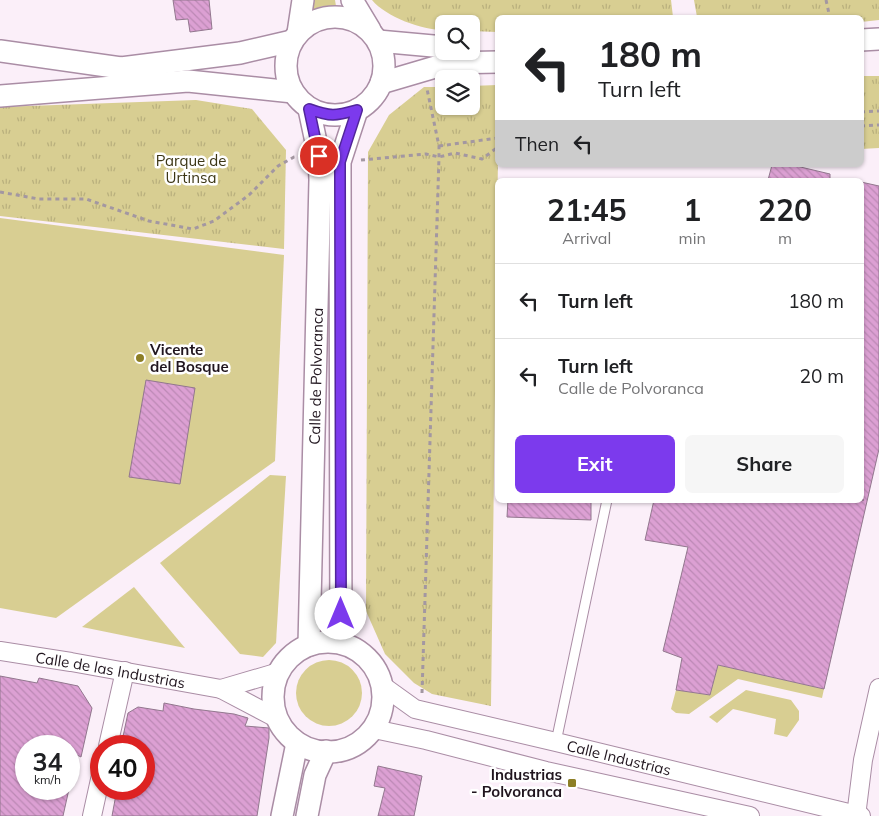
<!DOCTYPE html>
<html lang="en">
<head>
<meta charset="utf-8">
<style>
  :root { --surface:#fff; --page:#f6f6f6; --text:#202124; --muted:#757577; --line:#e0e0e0; --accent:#7c3aed }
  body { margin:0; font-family:Mulish,sans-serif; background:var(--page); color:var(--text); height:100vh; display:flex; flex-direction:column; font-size:19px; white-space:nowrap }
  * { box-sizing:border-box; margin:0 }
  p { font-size:16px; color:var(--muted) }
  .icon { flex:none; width:28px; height:28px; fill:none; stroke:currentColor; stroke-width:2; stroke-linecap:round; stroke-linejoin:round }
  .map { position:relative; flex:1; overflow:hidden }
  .panel { position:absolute; left:495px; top:178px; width:369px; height:325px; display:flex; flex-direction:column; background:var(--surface); border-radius:8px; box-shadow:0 1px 4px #0004 }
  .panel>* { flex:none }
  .guide { position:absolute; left:495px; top:15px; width:369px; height:152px; border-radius:8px; box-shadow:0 1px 4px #0004; background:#fff; color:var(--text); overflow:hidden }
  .tools { position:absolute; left:435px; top:15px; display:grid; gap:10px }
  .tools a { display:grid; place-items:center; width:45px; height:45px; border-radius:8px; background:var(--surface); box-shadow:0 1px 4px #0004; font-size:25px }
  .speed { position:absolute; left:15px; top:735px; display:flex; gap:10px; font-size:25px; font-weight:700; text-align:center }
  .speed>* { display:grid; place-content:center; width:65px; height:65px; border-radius:50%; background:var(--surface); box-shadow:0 1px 4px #0004; line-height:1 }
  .speed small { font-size:12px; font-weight:400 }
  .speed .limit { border:8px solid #d22; background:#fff; color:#111 }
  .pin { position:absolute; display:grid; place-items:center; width:42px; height:42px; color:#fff; margin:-21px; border:2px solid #fff; border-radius:50%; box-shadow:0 1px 5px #0007 }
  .me { position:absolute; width:55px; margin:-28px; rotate:0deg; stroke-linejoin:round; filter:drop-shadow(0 0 4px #0008) }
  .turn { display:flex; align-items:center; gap:18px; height:105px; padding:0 20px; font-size:22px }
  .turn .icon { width:65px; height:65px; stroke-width:2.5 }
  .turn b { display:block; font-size:35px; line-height:42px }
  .then { display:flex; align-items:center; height:48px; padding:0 20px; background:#0003; gap:10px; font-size:19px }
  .eta { display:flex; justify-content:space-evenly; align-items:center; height:85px; text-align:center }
  .eta b { font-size:30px; font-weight:700; line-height:35px }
  .button { display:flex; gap:10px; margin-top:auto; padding:10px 20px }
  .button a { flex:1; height:58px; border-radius:8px; background:var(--accent); color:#fff; font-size:20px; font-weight:700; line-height:58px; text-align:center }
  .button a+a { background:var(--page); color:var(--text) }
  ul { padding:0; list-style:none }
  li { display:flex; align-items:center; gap:15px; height:75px; padding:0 20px; border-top:1px solid var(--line) }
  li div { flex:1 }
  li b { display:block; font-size:19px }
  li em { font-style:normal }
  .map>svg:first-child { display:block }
</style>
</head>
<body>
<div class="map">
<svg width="879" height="816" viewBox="0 0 879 816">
  <defs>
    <pattern id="park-tufts" width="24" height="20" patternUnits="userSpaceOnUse" patternTransform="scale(1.25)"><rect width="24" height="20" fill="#d8ce92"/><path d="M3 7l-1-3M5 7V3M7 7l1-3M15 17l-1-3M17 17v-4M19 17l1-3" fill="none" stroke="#b9b07d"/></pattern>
    <pattern id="building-back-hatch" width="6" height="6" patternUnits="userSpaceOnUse" patternTransform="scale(1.25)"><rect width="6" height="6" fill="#dca0d3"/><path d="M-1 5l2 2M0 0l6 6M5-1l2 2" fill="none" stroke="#bc89b5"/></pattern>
  </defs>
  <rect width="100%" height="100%" fill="#fbeff9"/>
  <g fill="#d8ce92">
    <path d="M313 0H335L336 6H323L312 10Z"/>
    <path d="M0 218 284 255 275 461 56 618 0 608Z"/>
    <path d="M270 475 286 476 276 643 263 657 240 654 160 563Z"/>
    <path d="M134 587 185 648 82 627Z"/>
    <circle cx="329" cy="693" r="33"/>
    <path d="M718 665 824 689 822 698 738 679 689 714 676 713 671 709 676 690 710 695Z"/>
    <path d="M746 690 791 700 799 711V720L787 737 774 734 776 719 733 709 717 723 709 717Z"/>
  </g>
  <g fill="url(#park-tufts)">
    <path d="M372 0H671L673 17 498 18 497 32 471 31V24H444V30C422 30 386 17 372 0Z"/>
    <path d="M694 0H879V20L861 22V18L697 17Z"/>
    <path d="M861 76H879V148L861 149Z"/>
    <path d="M497 85 498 156 491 706 432 694 414 683 385 654 366 611 368 152 389 115 424 87H444V106H471V86Z"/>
    <path d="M196 100 252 109 286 150 284 249 0 216V107Z"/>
  </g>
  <g fill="url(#building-back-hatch)" stroke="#92778e">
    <path d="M173 0H209L212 29 190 32 188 19 176 20Z"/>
    <path d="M772 165H792L830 174V180H768Z"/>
    <path d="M861 182 879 186V449L824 689 718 665 710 695 676 690 682 658 663 651 688 547 645 540 654 500H864H861Z"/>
    <path d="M146 380 195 388 180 484 129 477Z"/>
    <path d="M508 500H591V520L507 517Z"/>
    <path d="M0 676 37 683 39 678 78 686 92 708 81 757 69 751V746H26V789H69L63 816H0Z"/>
    <path d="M164 703 194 709 234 714 248 718 245 726 269 728V738L257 816H112L117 789H144V746H121L128 713 138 707 163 711Z"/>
    <path d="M378 766 422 776 414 816H378L385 788 374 786Z"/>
  </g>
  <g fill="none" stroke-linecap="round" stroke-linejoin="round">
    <defs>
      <path id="service" d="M556 742 607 500"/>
      <g id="minor">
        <path id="s1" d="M0 651 71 662 221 689 278 719"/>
        <path id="s2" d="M383 686 415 709 556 742 861 816"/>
        <path d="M221 689 279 672"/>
        <path d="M374 729 426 740 546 771 750 816"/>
        <path d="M108 746 125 671"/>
        <path d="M92 816 101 775"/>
        <path d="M856 816 863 760 879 688"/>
      </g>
      <g id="tertiary">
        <path d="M352 0 370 30"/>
        <circle cx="335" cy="66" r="49"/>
        <path d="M298 33 303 0"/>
        <path d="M861 40 879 39"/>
        <path d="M378 41 444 47"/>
        <path d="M0 51 121 68 240 53 292 41"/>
        <path d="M381 83 449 63 498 62"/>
        <path d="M0 96 188 81 293 92"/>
        <circle cx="328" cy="697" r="55"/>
        <path d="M341 643 340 174V162L357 110"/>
        <path id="s3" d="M309 645 320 180 319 156 309 109"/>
        <path d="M282 816 297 743"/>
        <path d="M307 816 315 775 326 751"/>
      </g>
    </defs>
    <use href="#service" stroke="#aa8da5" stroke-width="11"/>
    <use href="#minor" stroke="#aa8da5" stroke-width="20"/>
    <use href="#tertiary" stroke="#aa8da5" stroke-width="24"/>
    <g stroke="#a397a1" stroke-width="3" stroke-dasharray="4 4" stroke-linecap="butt">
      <path d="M826 0 830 18"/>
      <path d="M861 112 879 111"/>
      <path d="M861 126 879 125"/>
      <path d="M439 146 498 138"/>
      <path d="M361 160 426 154 439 157 455 153 482 159 498 147"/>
      <path d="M0 192 39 199H86L149 221 193 229 214 221 249 195 278 166 294 157 300 156"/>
      <path d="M422 693 439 157V146L427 89"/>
    </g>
    <use href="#service" stroke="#fff" stroke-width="9"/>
    <use href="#minor" stroke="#fff" stroke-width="18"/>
    <use href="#tertiary" stroke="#fff" stroke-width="21"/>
  </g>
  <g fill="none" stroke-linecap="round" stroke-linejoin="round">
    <defs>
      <path id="route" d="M319 156 309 109C331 117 335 116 357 110L340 162V174L341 614"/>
    </defs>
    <use href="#route" stroke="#51269a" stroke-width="12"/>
    <use href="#route" stroke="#7c3aed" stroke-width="9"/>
  </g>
  <g fill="#8d7f26" stroke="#fff" stroke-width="2">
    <circle cx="140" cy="358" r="5"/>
    <rect x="567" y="778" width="10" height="10" rx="2.5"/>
  </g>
  <g text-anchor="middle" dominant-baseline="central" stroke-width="5" stroke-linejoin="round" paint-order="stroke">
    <g font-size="15" fill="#3c3615" stroke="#fff">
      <text x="191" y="160">Parque de<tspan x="191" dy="17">Urtinsa</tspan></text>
    </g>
    <g font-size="15" font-weight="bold" fill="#20151e" stroke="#fff" text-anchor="start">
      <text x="150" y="349">Vicente<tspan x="150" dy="17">del Bosque</tspan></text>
      <text x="562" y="774" text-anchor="end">Industrias<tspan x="562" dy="17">- Polvoranca</tspan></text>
    </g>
    <g font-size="15" fill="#20151e" stroke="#fff">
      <text stroke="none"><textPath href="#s3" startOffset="269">Calle de Polvoranca</textPath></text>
      <text stroke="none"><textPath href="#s1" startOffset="112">Calle de las Industrias</textPath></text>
      <text stroke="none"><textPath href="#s2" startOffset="249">Calle Industrias</textPath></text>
    </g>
  </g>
</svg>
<div class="tools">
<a><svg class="icon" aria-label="search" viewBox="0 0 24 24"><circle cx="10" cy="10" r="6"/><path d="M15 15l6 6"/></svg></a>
<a><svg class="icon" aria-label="layers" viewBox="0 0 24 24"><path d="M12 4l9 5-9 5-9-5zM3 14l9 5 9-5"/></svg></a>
</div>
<div class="speed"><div>34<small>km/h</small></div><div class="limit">40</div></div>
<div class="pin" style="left:319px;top:156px;background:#d93025"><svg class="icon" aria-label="arrive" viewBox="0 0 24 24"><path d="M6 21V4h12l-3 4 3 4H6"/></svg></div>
<svg class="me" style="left:341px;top:614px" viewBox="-20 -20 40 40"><circle r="19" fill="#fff"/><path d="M0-13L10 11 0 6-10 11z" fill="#7c3aed"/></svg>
<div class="guide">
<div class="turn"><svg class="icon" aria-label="left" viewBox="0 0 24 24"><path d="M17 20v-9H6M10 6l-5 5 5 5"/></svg><div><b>180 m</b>Turn left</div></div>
<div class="then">Then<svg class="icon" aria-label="left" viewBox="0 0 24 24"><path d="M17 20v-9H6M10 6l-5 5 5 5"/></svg></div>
</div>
<section class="panel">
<div class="eta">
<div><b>21:45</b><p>Arrival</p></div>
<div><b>1</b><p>min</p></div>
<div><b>220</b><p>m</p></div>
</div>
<ul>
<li><svg class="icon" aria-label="left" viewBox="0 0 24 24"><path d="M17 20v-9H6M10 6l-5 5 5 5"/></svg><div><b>Turn left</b></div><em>180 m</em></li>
<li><svg class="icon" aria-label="left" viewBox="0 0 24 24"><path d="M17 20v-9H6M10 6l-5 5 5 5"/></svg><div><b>Turn left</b><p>Calle de Polvoranca</p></div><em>20 m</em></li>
</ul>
<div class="button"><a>Exit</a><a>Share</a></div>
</section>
</div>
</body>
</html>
